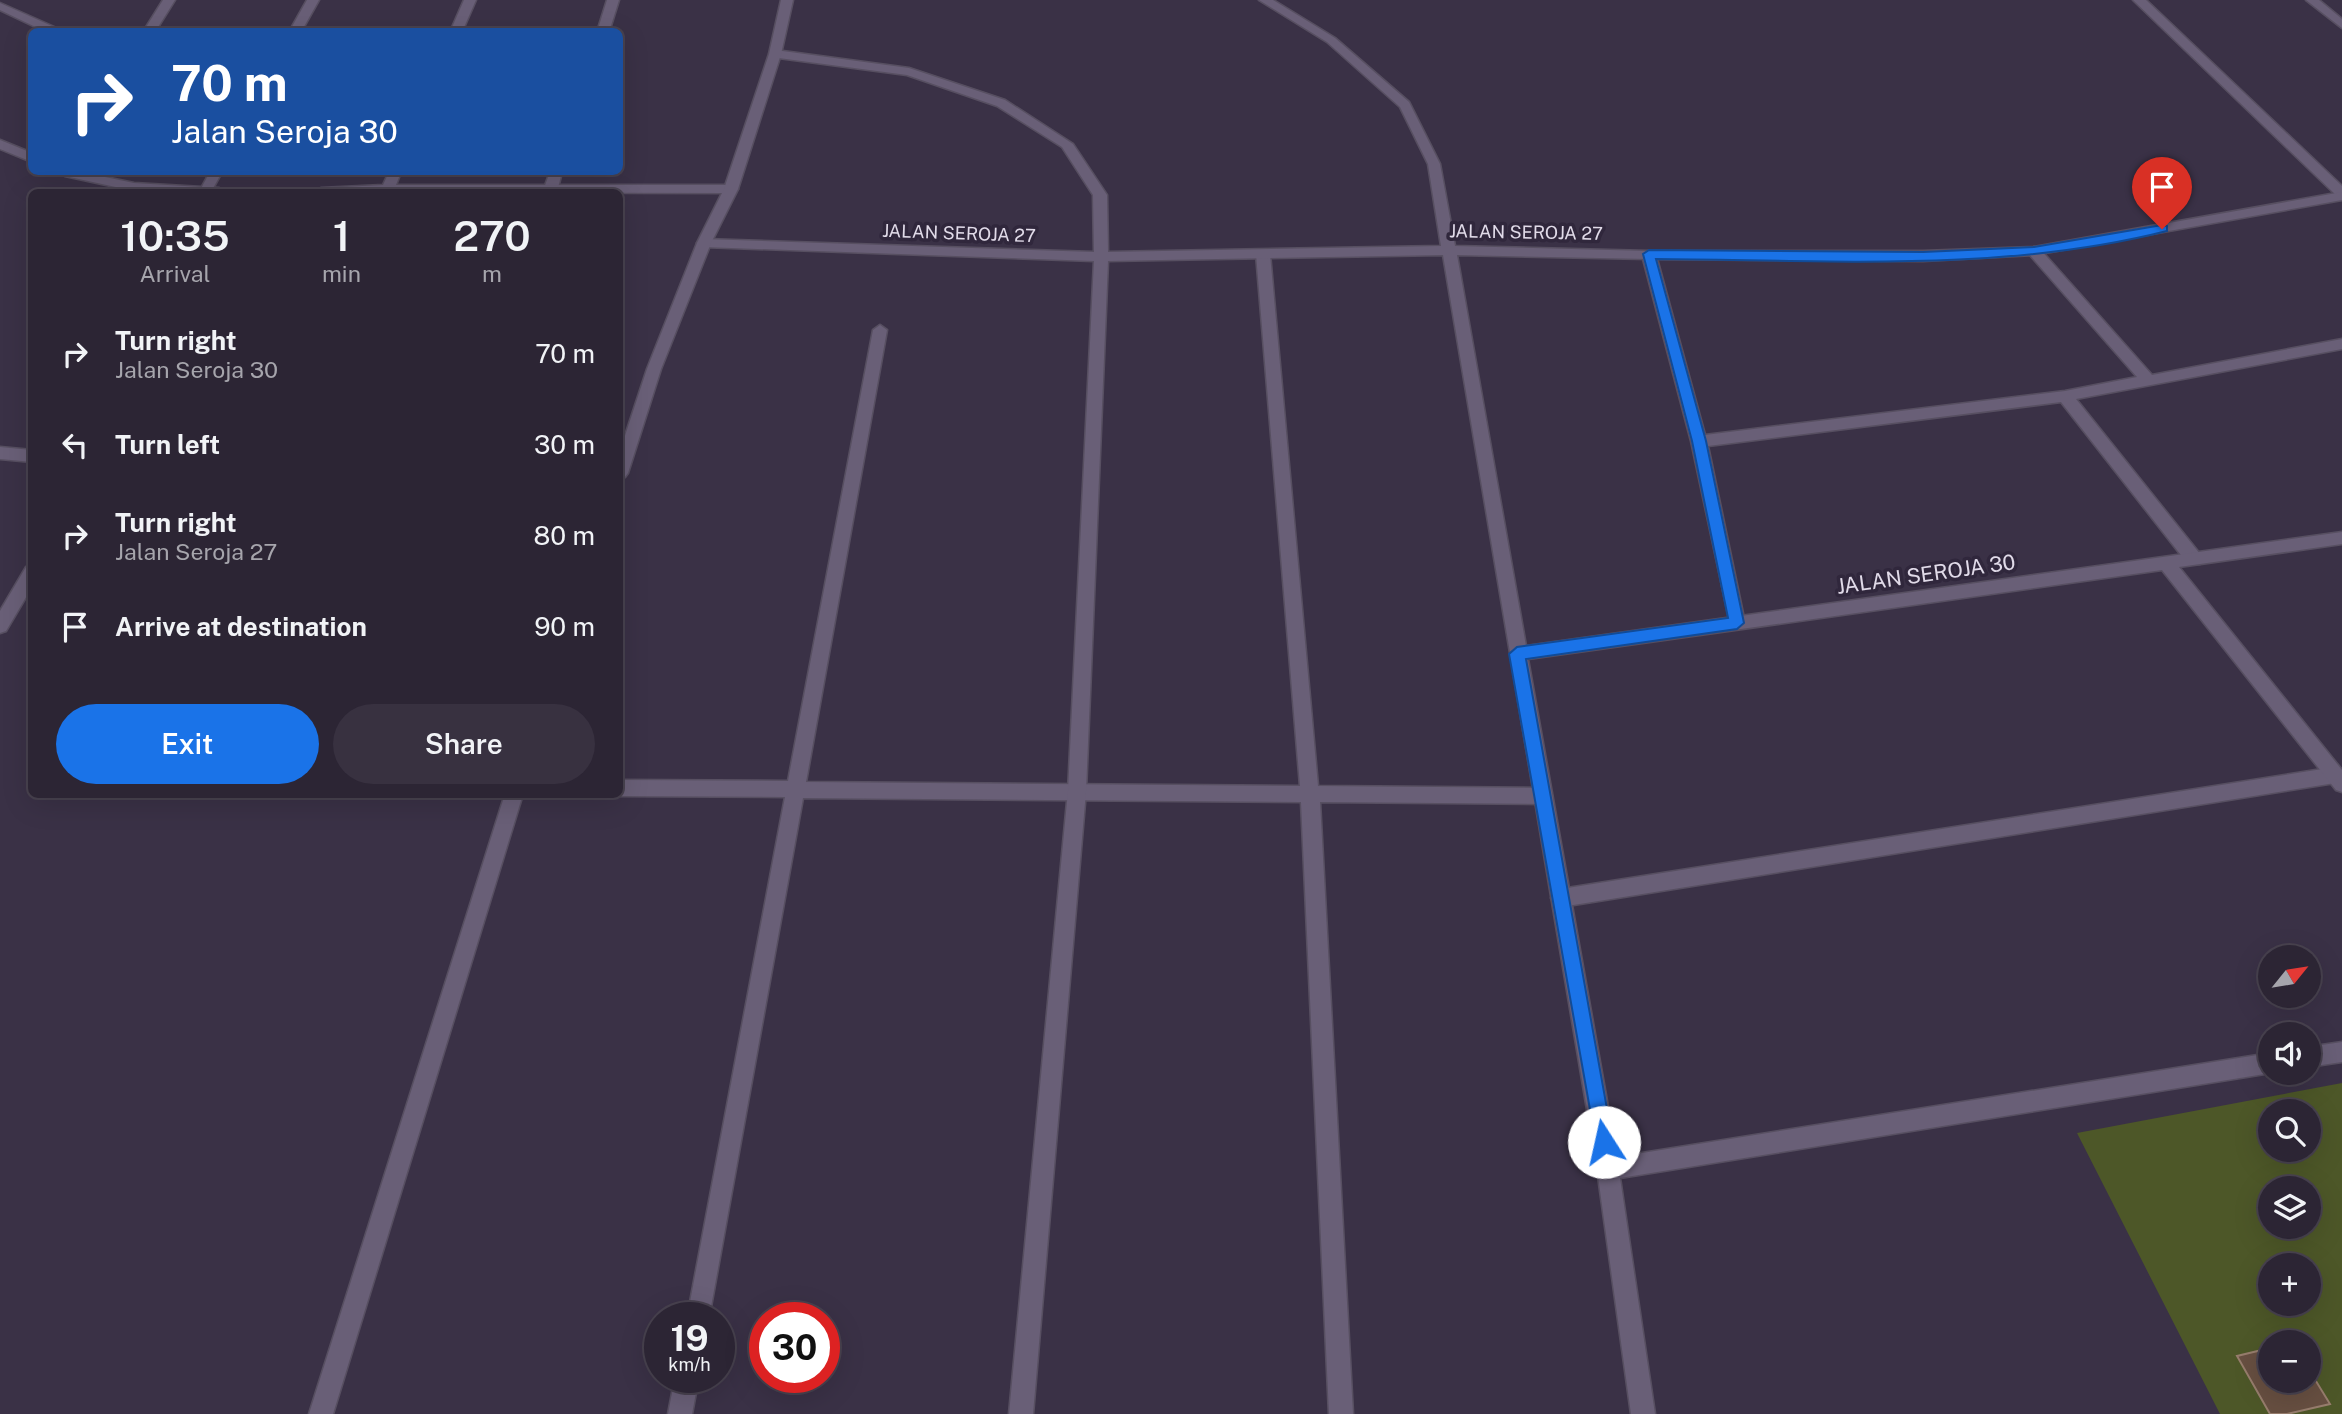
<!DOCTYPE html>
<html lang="en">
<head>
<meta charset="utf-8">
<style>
  :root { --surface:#2c2534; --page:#383140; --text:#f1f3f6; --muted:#a6a5ac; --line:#48424f; --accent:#1a73e8 }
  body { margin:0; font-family:"Public Sans",sans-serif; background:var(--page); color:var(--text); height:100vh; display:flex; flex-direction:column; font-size:26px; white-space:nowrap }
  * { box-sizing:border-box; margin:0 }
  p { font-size:23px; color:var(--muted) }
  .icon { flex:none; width:38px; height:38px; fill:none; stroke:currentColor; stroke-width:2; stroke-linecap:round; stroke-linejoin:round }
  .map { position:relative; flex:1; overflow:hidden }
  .details { position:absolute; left:28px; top:189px; width:595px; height:609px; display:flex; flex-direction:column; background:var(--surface); border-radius:10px; box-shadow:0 7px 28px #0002,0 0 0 2px var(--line) }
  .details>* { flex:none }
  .guide { position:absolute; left:28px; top:28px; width:595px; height:147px; border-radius:10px; box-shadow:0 7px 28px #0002,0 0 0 2px var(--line); background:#1a4fa0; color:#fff; overflow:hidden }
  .needle { width:46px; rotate:60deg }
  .buttons { position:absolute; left:2258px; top:945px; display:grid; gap:14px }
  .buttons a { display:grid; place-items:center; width:63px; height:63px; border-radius:50%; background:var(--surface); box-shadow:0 7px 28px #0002,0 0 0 2px var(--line); font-size:35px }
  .speed { position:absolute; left:644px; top:1302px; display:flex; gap:14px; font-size:35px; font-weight:700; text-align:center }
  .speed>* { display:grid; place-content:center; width:91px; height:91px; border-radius:50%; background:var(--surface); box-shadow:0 7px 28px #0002,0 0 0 2px var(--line); line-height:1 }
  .speed small { font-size:18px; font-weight:400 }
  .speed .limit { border:10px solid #d22; background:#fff; color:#111 }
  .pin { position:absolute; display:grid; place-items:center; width:60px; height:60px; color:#fff; margin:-72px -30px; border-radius:50% 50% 50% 0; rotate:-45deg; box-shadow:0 0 7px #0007 }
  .pin .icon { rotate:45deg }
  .me { position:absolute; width:77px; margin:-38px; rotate:350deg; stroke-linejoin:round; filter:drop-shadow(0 0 5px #0008) }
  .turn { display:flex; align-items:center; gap:24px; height:147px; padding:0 28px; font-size:32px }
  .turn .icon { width:91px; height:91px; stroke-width:2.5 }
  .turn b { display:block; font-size:49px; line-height:60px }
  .eta { display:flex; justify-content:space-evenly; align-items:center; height:119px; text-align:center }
  .eta b { font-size:42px; font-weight:600; line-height:49px }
  .action { display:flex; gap:14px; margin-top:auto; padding:14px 28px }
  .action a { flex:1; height:80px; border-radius:42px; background:var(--accent); color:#fff; font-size:28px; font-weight:600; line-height:80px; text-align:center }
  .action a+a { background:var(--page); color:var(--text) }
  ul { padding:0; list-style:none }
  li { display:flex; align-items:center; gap:21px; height:91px; padding:0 28px }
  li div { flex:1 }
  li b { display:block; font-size:26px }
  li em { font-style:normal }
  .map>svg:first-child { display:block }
</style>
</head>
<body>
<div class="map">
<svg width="2342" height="1414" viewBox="0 0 2342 1414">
  <rect width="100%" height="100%" fill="#3a3146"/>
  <path fill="#4d5728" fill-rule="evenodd" d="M2342 1083V1414H2220L2077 1133ZM2270 1111H2308V1150H2270ZM2270 1188H2308V1227H2270ZM2270 1265H2308V1304H2270ZM2270 1342H2308V1381H2270Z"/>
  <path fill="#674f41" stroke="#977d6d" stroke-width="2" d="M2270 1348V1381H2308V1368L2330 1404 2287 1414H2270L2237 1356Z"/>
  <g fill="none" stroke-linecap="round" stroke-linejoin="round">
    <defs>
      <g id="service">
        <path d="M307 0H319L301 32H289Z"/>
        <path d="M607 0H619L609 32H597Z"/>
        <path d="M2133 0H2146L2342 186V197L2337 196Z"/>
        <path d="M210 172H222L211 192H199Z"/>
        <path d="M550 172H562L558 188 551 192 544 188Z"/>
        <path d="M2034 247 2039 248 2152 375 2342 339V349L2076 399 2200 554 2202 559 2200 564H2188L2061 402 1708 446 1745 623 1743 628H1731L1691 441 1642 255 1644 252 1649 251 1656 255 1705 435 2065 391 2137 377 2029 254 2027 251Z"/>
        <path d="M1263 250 1270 254 1318 786 1543 788 1549 790 1552 796 1549 802 1543 804 1320 802 1353 1414H1329L1301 802 803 798 709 1318H687L785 797 620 796 616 794H620V780L788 781 873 330 880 325 887 330 806 782 1300 786 1256 254Z"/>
        <path d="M2335 767 2342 771 2341 781 2335 783 1561 907 1554 904 1551 898 1554 892 1561 889Z"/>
        <path d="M675 1377H699L692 1414H668Z"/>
      </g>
      <g id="minor">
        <path d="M163 0H175L155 32H143Z"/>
        <path d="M464 0H476L462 32H450Z"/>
        <path d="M1259 0H1273L1335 38 1409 102 1440 164 1455 246 1649 251H1923L2034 247 2342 192V200L2034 255 1923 261 1649 259 1457 255 1526 646 2342 532V544L2179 567 2342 770V792L2336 790 2162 570 1528 659 1617 1157 2270 1053 2271 1073 1620 1178 1655 1414H1631L1597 1169 1443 255 1108 261 1086 791 1033 1414H1009L1068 791 1094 261 704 247 697 243 704 239 1094 252 1093 195 1062 147 997 106 907 75 771 57V51L775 50 909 68 1005 100 1073 144 1107 195 1108 252 1441 246 1428 164 1400 107 1327 42Z"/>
        <path d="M2306 0H2319L2342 19V28Z"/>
        <path d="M0 3 61 30 63 32H46L0 10Z"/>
        <path d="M0 140 32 153V162L0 149Z"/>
        <path d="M59 172H81L134 183 219 188 226 192 134 191 65 176Z"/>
        <path d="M389 172H401L396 185H731L738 189 731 193 314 192 321 188 383 185Z"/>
        <path d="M0 447 32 450V462L0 459Z"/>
        <path d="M32 566V587L6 631 0 633V611L26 567Z"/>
        <path d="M2342 1042V1062L2308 1067V1047Z"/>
      </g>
      <g id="tertiary">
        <path d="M781 0H793L781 54 738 189 711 243 661 369 628 473 625 477 620 479V451L647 369 697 243 724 189 769 54Z"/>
        <path d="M505 794H523L333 1414H309Z"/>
      </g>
    </defs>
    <use href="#service" stroke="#574f61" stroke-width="3"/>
    <use href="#minor" stroke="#574f61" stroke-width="3"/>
    <use href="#tertiary" stroke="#574f61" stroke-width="3"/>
    <use href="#service" fill="#695f77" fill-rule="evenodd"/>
    <use href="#minor" fill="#695f77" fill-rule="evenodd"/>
    <use href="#tertiary" fill="#695f77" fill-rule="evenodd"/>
  </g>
  <path fill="#1a73e8" stroke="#114b97" stroke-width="2" d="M2162 225 2167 226V231C2001 273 1826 260 1656 259L1706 441 1744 623 1737 629 1526 659 1613 1142 1610 1149 1604 1152 1597 1149 1509 654 1517 647 1728 618 1692 441 1643 254 1649 250 1923 252 2034 247Z"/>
  <g text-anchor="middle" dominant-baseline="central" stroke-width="7" stroke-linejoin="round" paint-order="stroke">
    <g font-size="18" fill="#e1dbe9" stroke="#30273c">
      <text transform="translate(1526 232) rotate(1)">JALAN SEROJA 27</text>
      <text transform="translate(959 233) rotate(2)">JALAN SEROJA 27</text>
    </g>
    <g font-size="21" fill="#e1dbe9" stroke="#30273c">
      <text transform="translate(1926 574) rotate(-8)">JALAN SEROJA 30</text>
    </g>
  </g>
</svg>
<div class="buttons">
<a><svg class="needle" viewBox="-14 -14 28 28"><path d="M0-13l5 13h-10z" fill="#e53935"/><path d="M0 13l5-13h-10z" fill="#a6a5ac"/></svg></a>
<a><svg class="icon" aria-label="sound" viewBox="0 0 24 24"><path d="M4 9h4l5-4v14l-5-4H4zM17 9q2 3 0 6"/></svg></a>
<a><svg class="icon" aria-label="search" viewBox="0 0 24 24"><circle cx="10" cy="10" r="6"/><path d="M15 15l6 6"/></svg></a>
<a><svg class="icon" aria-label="layers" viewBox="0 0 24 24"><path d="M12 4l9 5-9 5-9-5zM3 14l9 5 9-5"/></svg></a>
<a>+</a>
<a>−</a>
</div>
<div class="speed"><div>19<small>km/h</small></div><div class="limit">30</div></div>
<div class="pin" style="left:2162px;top:229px;background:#d93025"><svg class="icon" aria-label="arrive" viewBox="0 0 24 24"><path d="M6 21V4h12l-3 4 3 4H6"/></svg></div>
<svg class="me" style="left:1604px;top:1142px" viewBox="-20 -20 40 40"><circle r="19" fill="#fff"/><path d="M0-13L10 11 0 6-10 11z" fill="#1a73e8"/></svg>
<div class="guide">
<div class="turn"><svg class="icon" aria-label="right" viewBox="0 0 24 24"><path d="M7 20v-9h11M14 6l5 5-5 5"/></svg><div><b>70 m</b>Jalan Seroja 30</div></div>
</div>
<section class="details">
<div class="eta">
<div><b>10:35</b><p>Arrival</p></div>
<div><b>1</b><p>min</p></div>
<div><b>270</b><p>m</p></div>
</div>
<ul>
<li><svg class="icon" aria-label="right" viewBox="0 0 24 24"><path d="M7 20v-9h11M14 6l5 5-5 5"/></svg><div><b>Turn right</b><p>Jalan Seroja 30</p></div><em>70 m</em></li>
<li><svg class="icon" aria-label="left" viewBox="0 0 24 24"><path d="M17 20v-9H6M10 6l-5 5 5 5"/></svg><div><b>Turn left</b></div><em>30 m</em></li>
<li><svg class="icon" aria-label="right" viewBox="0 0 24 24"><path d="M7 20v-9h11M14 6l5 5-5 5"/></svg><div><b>Turn right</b><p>Jalan Seroja 27</p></div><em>80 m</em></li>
<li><svg class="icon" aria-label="arrive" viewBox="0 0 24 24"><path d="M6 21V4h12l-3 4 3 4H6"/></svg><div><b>Arrive at destination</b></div><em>90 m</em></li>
</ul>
<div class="action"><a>Exit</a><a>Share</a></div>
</section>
</div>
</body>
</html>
